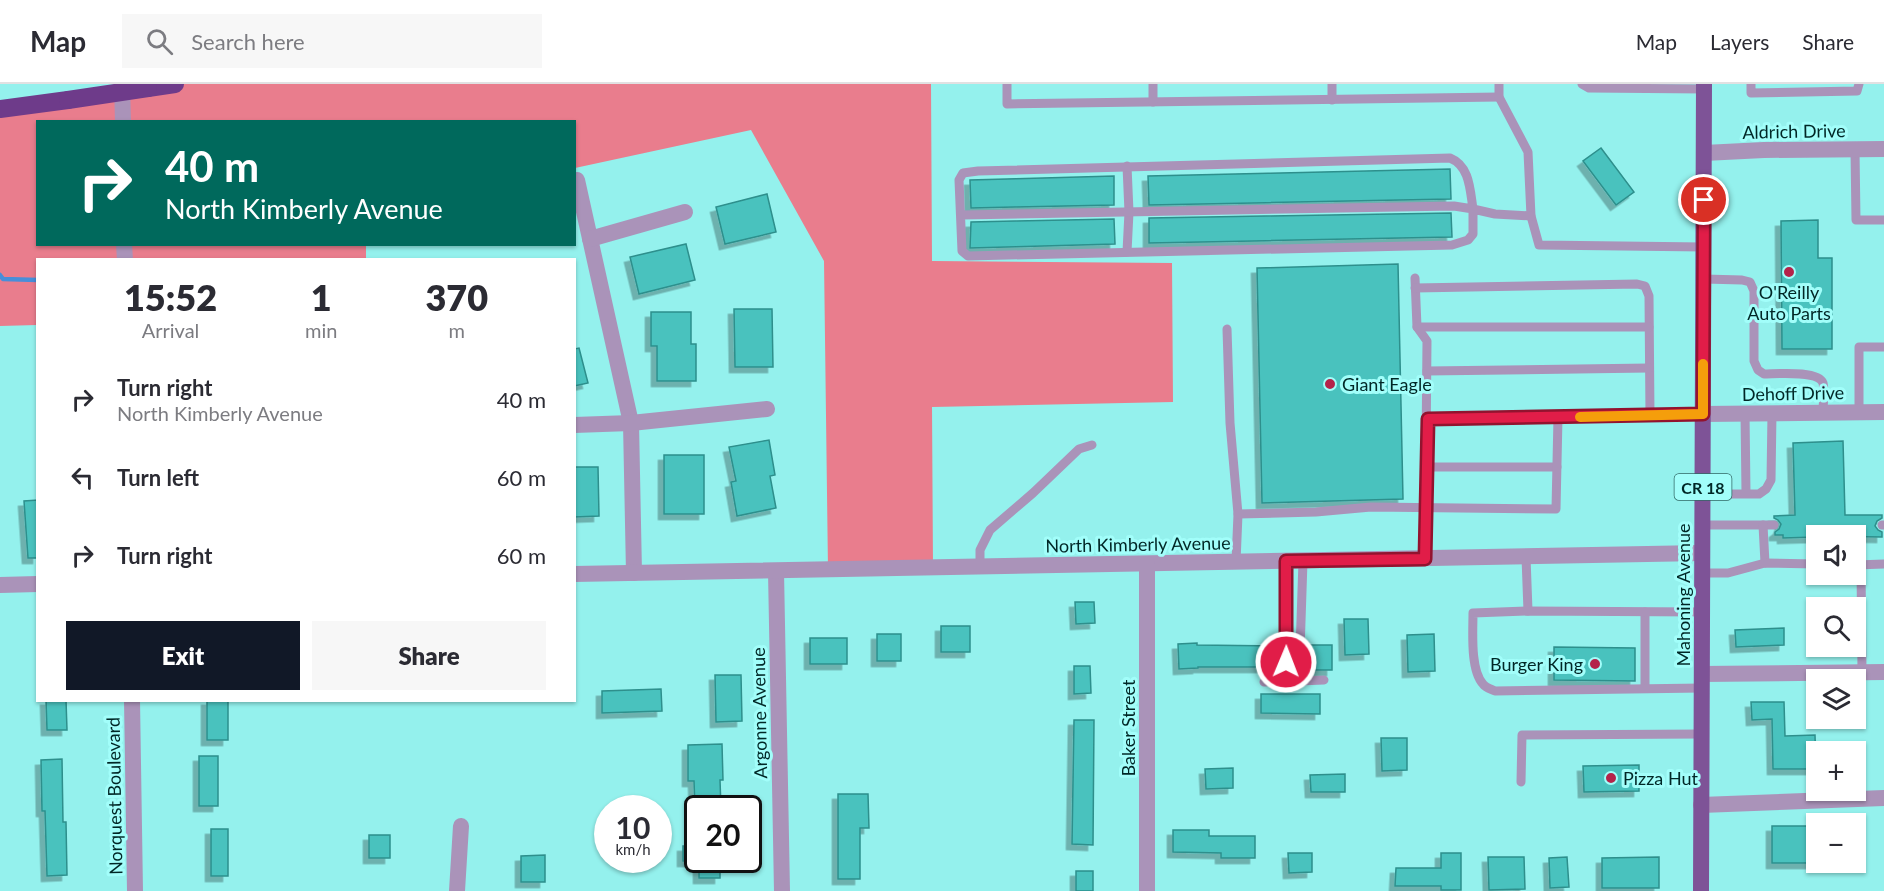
<!DOCTYPE html>
<html lang="en">
<head>
<meta charset="utf-8">
<style>
  :root { --surface:#fff; --page:#f7f7f7; --text:#2b2b33; --muted:#7c7c81; --line:#e1e1e2; --accent:#111827 }
  body { margin:0; font-family:Lato,sans-serif; background:var(--page); color:var(--text); height:100vh; display:flex; flex-direction:column; font-size:22px; white-space:nowrap }
  * { box-sizing:border-box; margin:0 }
  p { font-size:20px; color:var(--muted) }
  .icon { flex:none; width:33px; height:33px; fill:none; stroke:currentColor; stroke-width:2; stroke-linecap:round; stroke-linejoin:round }
  .map { position:relative; flex:1; overflow:hidden }
  .details { position:absolute; left:36px; top:174px; width:540px; height:444px; display:flex; flex-direction:column; background:var(--surface); border-radius:0px; box-shadow:0 2px 4px #0004 }
  .details>* { flex:none }
  .hud { position:absolute; left:36px; top:36px; width:540px; height:126px; border-radius:0px; box-shadow:0 2px 4px #0004; background:#00695c; color:#fff; overflow:hidden }
  .controls { position:absolute; left:1806px; top:441px; display:grid; gap:12px }
  .controls a { display:grid; place-items:center; width:60px; height:60px; border-radius:0px; background:var(--surface); box-shadow:0 2px 4px #0004; font-size:30px }
  .speed { position:absolute; left:594px; top:711px; display:flex; gap:12px; font-size:30px; font-weight:700; text-align:center }
  .speed>* { display:grid; place-content:center; width:78px; height:78px; border-radius:50%; background:var(--surface); box-shadow:0 2px 4px #0004; line-height:1 }
  .speed small { font-size:15px; font-weight:400 }
  .speed .limit { border:3px solid #111; border-radius:9px; background:#fff; color:#111 }
  .pin { position:absolute; display:grid; place-items:center; width:51px; height:51px; color:#fff; margin:-26px; border:3px solid #fff; border-radius:50%; box-shadow:0 2px 6px #0007 }
  .me { position:absolute; width:66px; margin:-33px; rotate:1deg; stroke-linejoin:round; filter:drop-shadow(0 0 4px #0008) }
  .turn { display:flex; align-items:center; gap:21px; height:126px; padding:0 30px; font-size:27px }
  .turn .icon { width:78px; height:78px; stroke-width:2.5 }
  .turn b { display:block; font-size:42px; line-height:51px }
  .eta { display:flex; justify-content:space-evenly; align-items:center; height:102px; text-align:center }
  .eta b { font-size:36px; font-weight:800; line-height:42px }
  .primary-button { display:flex; gap:12px; margin-top:auto; padding:12px 30px }
  .primary-button a { flex:1; height:69px; border-radius:0px; background:var(--accent); color:#fff; font-size:24px; font-weight:800; line-height:69px; text-align:center }
  .primary-button a+a { background:var(--page); color:var(--text) }
  ul { padding:0; list-style:none }
  li { display:flex; align-items:center; gap:18px; height:78px; padding:0 30px }
  li div { flex:1 }
  li b { display:block; font-size:22px }
  li em { font-style:normal }
  header { display:flex; align-items:center; gap:36px; box-sizing:border-box; height:84px; padding:0 30px; background:var(--surface); border-bottom:2px solid var(--line) }
  header strong { font-size:28px }
  nav { display:flex; gap:33px; margin-inline-start:auto; font-size:21px }
  .search { width:420px; height:54px; background:var(--page); display:flex; align-items:center; gap:15px; box-sizing:border-box; padding:0 21px; border-radius:0px; color:var(--muted); font-size:22px }
  .map>svg:first-child { display:block }
</style>
</head>
<body>
<header>
<strong>Map</strong>
<div class="search"><svg class="icon" aria-label="search" viewBox="0 0 24 24"><circle cx="10" cy="10" r="6"/><path d="M15 15l6 6"/></svg>Search here</div>
<nav><a>Map</a><a>Layers</a><a>Share</a></nav>
</header>
<div class="map">
<svg width="1884" height="807" viewBox="0 0 1884 807">
  <defs>
    <filter id="shadow"><feDropShadow dx="-5.5" dy="5.5" stdDeviation="0" flood-color="#0004"/></filter>
  </defs>
  <rect width="100%" height="100%" fill="#94f1ed"/>
  <path fill="#e97d8d" d="M175 0H931L932 177 1172 179 1173 318 932 323 933 483 828 486 824 177 751 46 575 84 574 38H38V160H366V175L38 176 37 241 0 242V25Z"/>
  <g fill="none" stroke-linecap="round" stroke-linejoin="round">
    <path stroke="#488ed9" stroke-width="4.5" d="M0 191 3 195 38 196"/>
  </g>
  <g fill="#49c2be" stroke="#2d8f8c" stroke-width="1.5" filter="url(#shadow)">
    <path d="M1601 64 1634 108 1616 121 1583 77Z"/>
    <path d="M1450 85 1451 115 1149 121 1148 92Z"/>
    <path d="M1114 92V121L971 124 970 96Z"/>
    <path d="M767 110 776 148 725 160 716 123Z"/>
    <path d="M1451 129 1452 153 1149 159V134Z"/>
    <path d="M1114 135 1115 160 970 164 971 138Z"/>
    <path d="M1818 136V174H1832V265H1782L1781 137Z"/>
    <path d="M686 160 695 196 639 210 630 173Z"/>
    <path d="M1398 180 1403 415 1262 419 1257 184Z"/>
    <path d="M734 225H772L773 283H735Z"/>
    <path d="M651 228H691V260H696V297H657V262H651Z"/>
    <path d="M579 264 588 299 574 302V265Z"/>
    <path d="M769 356 775 391 770 392 776 424 737 432 731 398 736 397 729 363Z"/>
    <path d="M1843 357 1845 431H1882V434L1877 437 1875 442 1878 446 1882 448V453L1816 452V453L1783 454V451H1775V448L1779 445 1781 440 1778 436 1774 434V432L1795 431 1793 359Z"/>
    <rect x="664" y="371" width="40" height="59"/>
    <path d="M574 383H598L599 432 574 433Z"/>
    <path d="M38 416V474H28L24 417Z"/>
    <path d="M1075 518H1094L1095 539 1076 540Z"/>
    <path d="M1344 535H1368L1369 570 1345 571Z"/>
    <rect x="941" y="542" width="29" height="26"/>
    <path d="M1784 544V561L1736 563 1735 546Z"/>
    <rect x="877" y="550" width="24" height="27"/>
    <path d="M1434 550 1435 587 1408 588 1407 551Z"/>
    <rect x="810" y="554" width="37" height="26"/>
    <path d="M1197 559V561L1279 562V583H1198V584L1179 585 1178 560Z"/>
    <path d="M1307 561H1332V586H1306Z"/>
    <path d="M1554 563 1635 564V597L1554 596Z"/>
    <path d="M1074 582H1090L1091 609 1074 610Z"/>
    <path d="M715 591H741L742 637 716 638Z"/>
    <path d="M661 605 662 627 602 629V607Z"/>
    <path d="M1261 610H1320V630L1261 629Z"/>
    <path d="M46 616H66L67 646H47Z"/>
    <rect x="207" y="616" width="21" height="40"/>
    <path d="M1751 618H1784L1785 652 1815 651 1816 685H1773L1772 635 1752 636Z"/>
    <path d="M1074 636H1094L1093 761 1072 760Z"/>
    <path d="M1381 654H1407V686L1382 687Z"/>
    <path d="M722 660 723 696H720L721 724H695L694 697H688V661Z"/>
    <rect x="199" y="672" width="19" height="50"/>
    <path d="M62 675 63 738H66L67 791 47 792 45 727H42L41 676Z"/>
    <path d="M1639 681V707L1584 708 1583 682Z"/>
    <path d="M1233 684V704L1206 705 1205 685Z"/>
    <path d="M1345 690V708H1311L1310 691Z"/>
    <path d="M838 710H868L869 744H860V795H838Z"/>
    <rect x="1772" y="742" width="44" height="37"/>
    <rect x="211" y="745" width="17" height="47"/>
    <path d="M1173 746H1209V752H1255V774H1221V769L1173 768Z"/>
    <rect x="369" y="751" width="21" height="23"/>
    <rect x="683" y="762" width="15" height="15"/>
    <path d="M1288 769H1312V788L1289 789Z"/>
    <path d="M1441 769H1461V806H1441V802H1395L1396 784H1441Z"/>
    <path d="M545 771V798H521V772Z"/>
    <path d="M1488 773H1524L1525 805 1489 806Z"/>
    <path d="M1567 773 1569 803 1550 804 1549 774Z"/>
    <path d="M1659 773V804H1602V774Z"/>
    <rect x="699" y="776" width="21" height="18"/>
    <rect x="1076" y="787" width="17" height="20"/>
  </g>
  <g fill="none" stroke-linecap="round" stroke-linejoin="round">
    <g stroke="#aa93b9" stroke-width="9">
      <path d="M1007 0V20L1499 13"/>
      <path d="M1153 0V18"/>
      <path d="M1499 0V13L1528 68 1531 132 1539 161 1704 163"/>
      <path d="M1582 0 1589 4 1704 5"/>
      <path d="M1751 0V9L1857 7 1859 0"/>
      <path d="M1332 16V0"/>
      <path d="M1855 66 1856 136H1884"/>
      <path d="M1127 82 1129 128 1127 168"/>
      <path d="M961 131 1454 122 1473 125C1470 106 1470 82 1450 74L978 87 963 89 959 96 962 167 968 172 1452 161 1468 156 1473 150V125L1495 130 1531 132"/>
      <path d="M1415 194 1417 243 1427 257 1425 475"/>
      <path d="M1704 195 1742 196 1750 198 1754 207V277L1758 286 1764 290C1776 290 1818 286 1823 299 1825 307 1823 320 1823 328"/>
      <path d="M1415 204 1637 200 1645 202 1649 212 1650 332"/>
      <path d="M1417 243H1649"/>
      <path d="M1227 245 1230 339 1238 430 1236 478"/>
      <path d="M1427 287 1649 284"/>
      <path d="M1859 328V263H1884"/>
      <path d="M1745 329 1746 409"/>
      <path d="M1428 335 1703 330"/>
      <path d="M1427 383H1557"/>
      <path d="M1702 410H1759L1766 405 1771 396 1772 329"/>
      <path d="M1238 430 1316 428 1371 423 1556 425 1558 333"/>
      <path d="M1702 441H1774"/>
      <path d="M1763 441 1765 479"/>
      <path d="M1882 441H1884"/>
      <path d="M1526 473 1528 527"/>
      <path d="M1303 477 1299 597 1324 596"/>
      <path d="M1856 481 1884 480"/>
      <path d="M1861 481 1862 588"/>
      <path d="M980 482V466L990 446 1033 409 1079 365 1092 361"/>
      <path d="M1702 489H1728L1765 479 1816 480"/>
      <path d="M1645 528V604"/>
      <path d="M1702 528 1528 527 1473 529C1473 547 1470 586 1483 600 1486 604 1491 605 1495 607L1702 604"/>
      <path d="M1264 598 1286 597V477"/>
      <path d="M1521 698 1522 651 1702 650"/>
    </g>
    <g stroke="#aa93b9" stroke-width="16">
      <path d="M1704 69 1764 66 1884 65"/>
      <path d="M577 96 631 339 634 489"/>
      <path d="M590 155 685 128"/>
      <path d="M1703 330 1884 328"/>
      <path d="M574 341 631 339 767 325"/>
      <path d="M776 487 782 807"/>
      <path d="M574 490 1702 469"/>
      <path d="M0 501 38 500"/>
      <path d="M1702 590 1884 588"/>
      <path d="M1701 721 1884 714"/>
      <path d="M457 807 461 742"/>
      <path d="M1147 807V480"/>
    </g>
    <g stroke="#aa93b9" stroke-width="16">
      <path d="M122 0 123 38"/>
      <path d="M124 160 125 176"/>
      <path d="M132 616 135 807"/>
    </g>
    <path stroke="#7e5397" stroke-width="16" d="M1701 807 1704 0"/>
    <g stroke="#6e3b8a" stroke-width="18">
      <path d="M148 4 175 0"/>
      <path d="M0 25 68 16"/>
    </g>
    <path stroke="#6e3b8a" stroke-width="18" d="M68 16 148 4"/>
  </g>
  <g fill="none" stroke-linecap="round" stroke-linejoin="round">
    <defs>
      <path id="route" d="M1286 578V477L1425 475 1428 335 1703 330 1704 116"/>
    </defs>
    <use href="#route" stroke="#92132f" stroke-width="15"/>
    <use href="#route" stroke="#e11d48" stroke-width="10"/>
    <path stroke="#f59e0b" stroke-width="10" d="M1580 333 1703 330V280"/>
  </g>
  <g fill="#b4234a" stroke="#a2fefa" stroke-width="2">
    <circle cx="1789" cy="188" r="6"/>
    <circle cx="1330" cy="300" r="6"/>
    <circle cx="1595" cy="580" r="6"/>
    <circle cx="1611" cy="694" r="6"/>
  </g>
  <g text-anchor="middle" dominant-baseline="central" stroke-width="6" stroke-linejoin="round" paint-order="stroke">
    <rect fill="#a2fefa" stroke="#316866" stroke-width="1.5" x="1674.5" y="390" width="57" height="26" rx="4.5"/>
    <g font-size="16" font-weight="bold" fill="#002726">
      <text x="1703" y="403">CR 18</text>
    </g>
    <g font-size="18" fill="#002726" stroke="#a2fefa">
      <text transform="translate(1794 47) rotate(-1)">Aldrich Drive</text>
      <text transform="translate(1793 309) rotate(-1)">Dehoff Drive</text>
      <text transform="translate(1138 460) rotate(-1)">North Kimberly Avenue</text>
      <text transform="translate(1683 511) rotate(-90)">Mahoning Avenue</text>
      <text transform="translate(759 629) rotate(-91)">Argonne Avenue</text>
      <text transform="translate(1128 644) rotate(-90)">Baker Street</text>
      <text transform="translate(114 712) rotate(-91)">Norquest Boulevard</text>
    </g>
    <g font-size="18" fill="#002726" stroke="#a2fefa" text-anchor="start">
      <text x="1789" y="208" text-anchor="middle">O'Reilly<tspan x="1789" dy="21">Auto Parts</tspan></text>
      <text x="1342" y="300">Giant Eagle</text>
      <text x="1583" y="580" text-anchor="end">Burger King</text>
      <text x="1623" y="694">Pizza Hut</text>
    </g>
  </g>
</svg>
<div class="controls">
<a><svg class="icon" aria-label="sound" viewBox="0 0 24 24"><path d="M4 9h4l5-4v14l-5-4H4zM17 9q2 3 0 6"/></svg></a>
<a><svg class="icon" aria-label="search" viewBox="0 0 24 24"><circle cx="10" cy="10" r="6"/><path d="M15 15l6 6"/></svg></a>
<a><svg class="icon" aria-label="layers" viewBox="0 0 24 24"><path d="M12 4l9 5-9 5-9-5zM3 14l9 5 9-5"/></svg></a>
<a>+</a>
<a>−</a>
</div>
<div class="speed"><div>10<small>km/h</small></div><div class="limit">20</div></div>
<div class="pin" style="left:1704px;top:116px;background:#d93025"><svg class="icon" aria-label="arrive" viewBox="0 0 24 24"><path d="M6 21V4h12l-3 4 3 4H6"/></svg></div>
<svg class="me" style="left:1286px;top:578px" viewBox="-20 -20 40 40"><circle r="17" fill="#e11d48" stroke="#fff" stroke-width="3"/><path d="M0-11L8 9 0 5-8 9z" fill="#fff"/></svg>
<div class="hud">
<div class="turn"><svg class="icon" aria-label="right" viewBox="0 0 24 24"><path d="M7 20v-9h11M14 6l5 5-5 5"/></svg><div><b>40 m</b>North Kimberly Avenue</div></div>
</div>
<section class="details">
<div class="eta">
<div><b>15:52</b><p>Arrival</p></div>
<div><b>1</b><p>min</p></div>
<div><b>370</b><p>m</p></div>
</div>
<ul>
<li><svg class="icon" aria-label="right" viewBox="0 0 24 24"><path d="M7 20v-9h11M14 6l5 5-5 5"/></svg><div><b>Turn right</b><p>North Kimberly Avenue</p></div><em>40 m</em></li>
<li><svg class="icon" aria-label="left" viewBox="0 0 24 24"><path d="M17 20v-9H6M10 6l-5 5 5 5"/></svg><div><b>Turn left</b></div><em>60 m</em></li>
<li><svg class="icon" aria-label="right" viewBox="0 0 24 24"><path d="M7 20v-9h11M14 6l5 5-5 5"/></svg><div><b>Turn right</b></div><em>60 m</em></li>
</ul>
<div class="primary-button"><a>Exit</a><a>Share</a></div>
</section>
</div>
</body>
</html>
